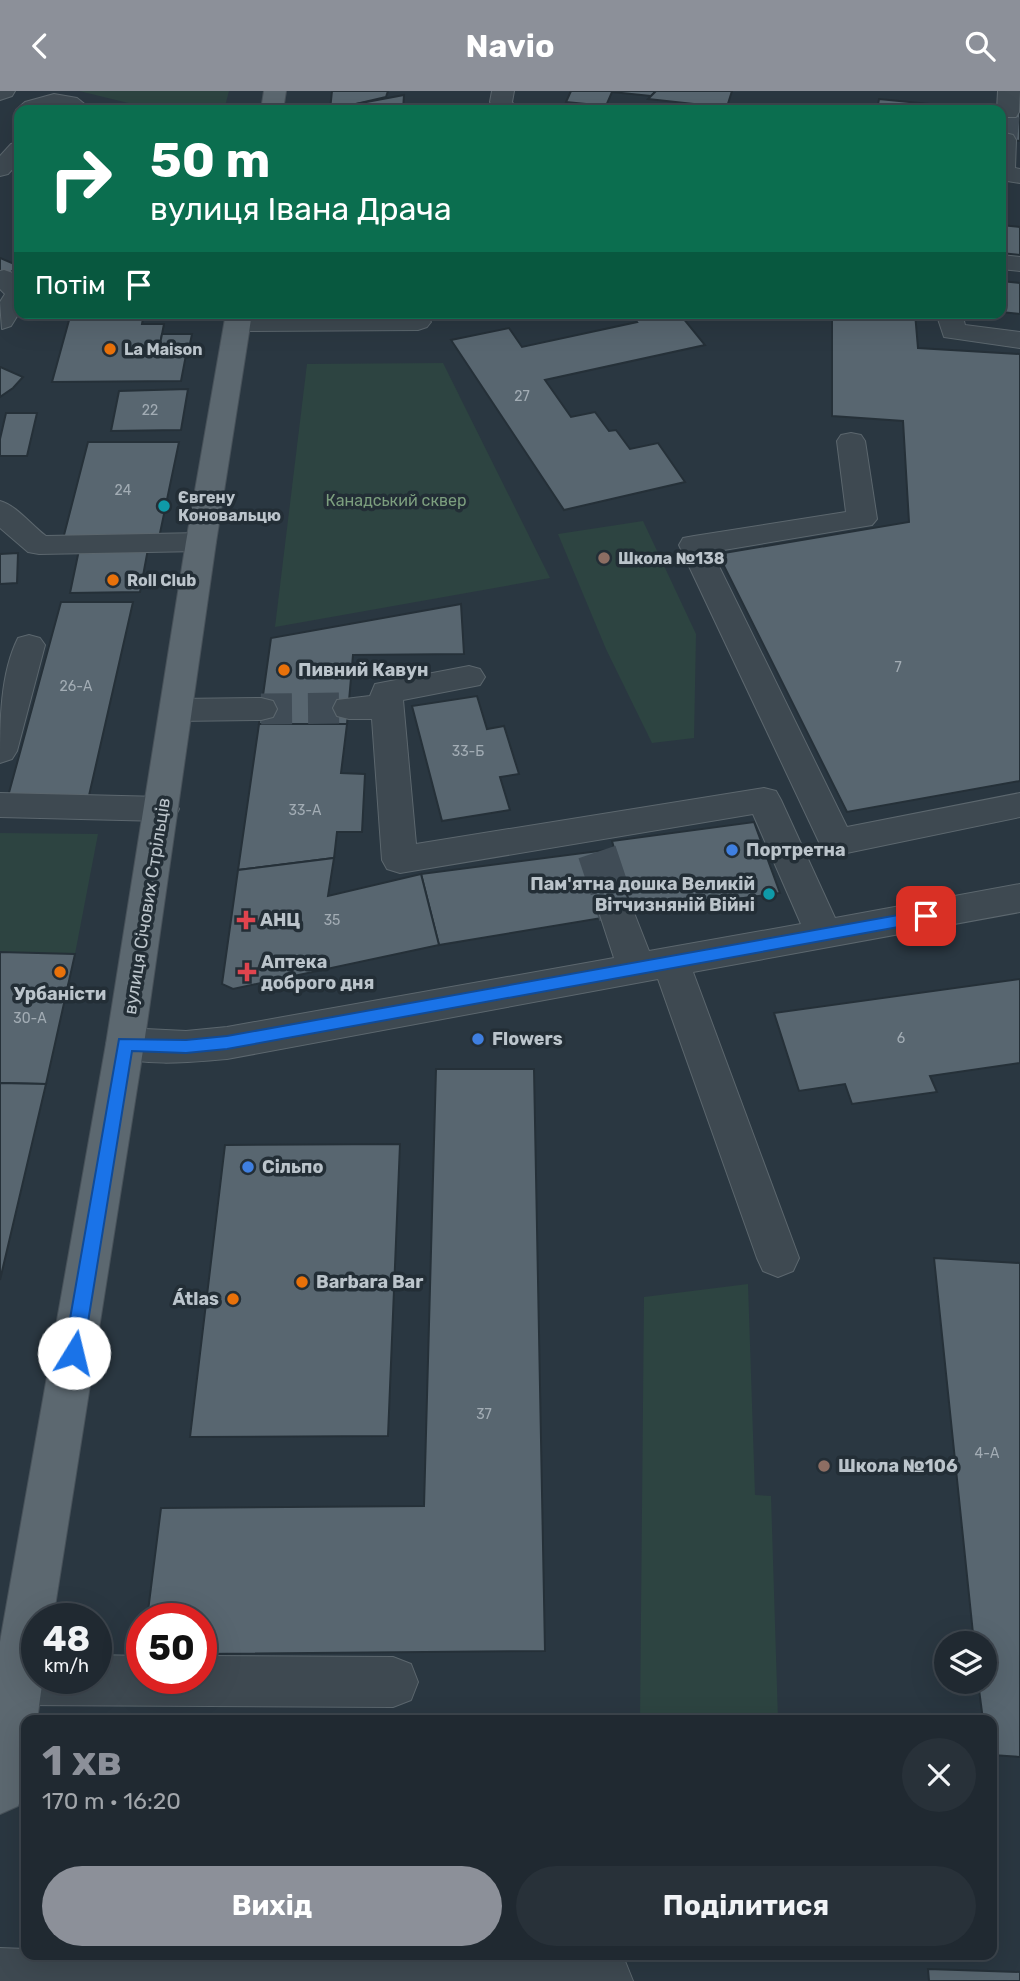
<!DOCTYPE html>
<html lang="uk">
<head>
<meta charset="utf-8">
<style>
  :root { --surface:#202931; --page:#283139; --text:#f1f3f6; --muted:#a2a6ab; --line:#3d454d; --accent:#8c9099 }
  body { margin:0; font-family:Rubik,sans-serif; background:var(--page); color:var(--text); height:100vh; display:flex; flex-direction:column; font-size:26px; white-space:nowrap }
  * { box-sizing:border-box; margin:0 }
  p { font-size:23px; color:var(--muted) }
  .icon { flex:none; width:38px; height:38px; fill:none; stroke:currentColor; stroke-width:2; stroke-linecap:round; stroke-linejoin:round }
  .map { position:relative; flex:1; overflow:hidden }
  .side { position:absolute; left:21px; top:1624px; width:976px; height:245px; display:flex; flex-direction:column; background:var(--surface); border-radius:14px; box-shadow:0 7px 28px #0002,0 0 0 2px var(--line) }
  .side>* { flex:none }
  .top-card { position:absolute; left:14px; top:14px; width:992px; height:214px; border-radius:14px; box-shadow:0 7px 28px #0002,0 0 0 2px var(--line); background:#0b6e4f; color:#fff; overflow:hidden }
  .buttons { position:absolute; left:934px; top:1540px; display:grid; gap:14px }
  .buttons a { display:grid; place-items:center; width:63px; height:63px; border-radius:50%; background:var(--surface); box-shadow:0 7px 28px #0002,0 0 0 2px var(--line); font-size:35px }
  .speed { position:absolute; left:21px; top:1512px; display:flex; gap:14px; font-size:35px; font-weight:700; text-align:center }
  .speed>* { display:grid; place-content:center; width:91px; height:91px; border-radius:50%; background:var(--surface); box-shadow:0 7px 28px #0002,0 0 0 2px var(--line); line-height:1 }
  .speed small { font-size:18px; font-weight:400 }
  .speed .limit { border:10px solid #d22; background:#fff; color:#111 }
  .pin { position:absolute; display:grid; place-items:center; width:60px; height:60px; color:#fff; margin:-30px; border-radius:14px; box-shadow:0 4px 10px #0006 }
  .me { position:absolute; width:77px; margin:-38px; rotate:9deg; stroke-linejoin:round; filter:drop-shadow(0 0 5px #0008) }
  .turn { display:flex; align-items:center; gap:24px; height:147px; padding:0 21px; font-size:32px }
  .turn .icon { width:91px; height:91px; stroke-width:2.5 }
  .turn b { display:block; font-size:49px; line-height:60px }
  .then { display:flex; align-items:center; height:66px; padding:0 21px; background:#0003; gap:14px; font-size:26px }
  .round { display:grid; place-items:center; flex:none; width:74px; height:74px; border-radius:37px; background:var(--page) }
  .head { display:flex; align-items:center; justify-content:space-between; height:119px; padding:0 21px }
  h1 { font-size:42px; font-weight:700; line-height:52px; color:var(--accent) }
  .cta { display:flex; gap:14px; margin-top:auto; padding:14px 21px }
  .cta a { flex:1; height:80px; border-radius:42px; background:var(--accent); color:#fff; font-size:28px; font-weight:700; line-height:80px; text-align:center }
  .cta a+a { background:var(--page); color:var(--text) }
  header { display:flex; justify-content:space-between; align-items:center; height:91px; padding:0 21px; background:var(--accent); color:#fff; font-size:32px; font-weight:700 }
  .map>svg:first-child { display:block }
</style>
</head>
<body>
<header><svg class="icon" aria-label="back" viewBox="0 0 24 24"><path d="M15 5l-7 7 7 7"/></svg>Navio<svg class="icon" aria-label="search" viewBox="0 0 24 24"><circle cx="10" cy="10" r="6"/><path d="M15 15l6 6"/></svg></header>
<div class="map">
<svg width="1020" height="1890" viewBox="0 0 1020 1890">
  <rect width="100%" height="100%" fill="#2a3741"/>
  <g fill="#2d4441">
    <path d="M79 0H229L224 19H157Z"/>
    <path d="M443 272 550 487 275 536 307 273Z"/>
    <path d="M643 430 696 543 694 647 652 652 606 558 558 443Z"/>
    <path d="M0 742 98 743 75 863 0 861Z"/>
    <path d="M748 1193 755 1404 771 1405 778 1629H640L644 1206Z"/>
  </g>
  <g fill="#586670" stroke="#253038" stroke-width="2">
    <path d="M332 0H388L386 6 330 19Z"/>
    <path d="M571 0H656L651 5 612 1 606 15 566 11Z"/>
    <path d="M656 0H732L726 19H693L695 13 648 8Z"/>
    <path d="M404 4 403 19H345V15Z"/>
    <path d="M879 8 990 19H877Z"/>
    <path d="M478 14V19H454V15Z"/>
    <path d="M1001 20 1020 22V50L1001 48Z"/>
    <path d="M1001 134 1020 136V164L1001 162Z"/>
    <path d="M0 167 19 175 0 189Z"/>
    <path d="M1001 190 1020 192V223L1001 221Z"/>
    <path d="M71 222H144L142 233H164L158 264H186L181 290 52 291Z"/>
    <path d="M630 222H679L705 254 545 289 571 326 595 321 609 340 616 339 630 358 658 352 685 391 564 419 451 249 509 237 522 256 637 231Z"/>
    <path d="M832 222H915L918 257 1020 263V690L847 721 718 463 909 431 903 330 832 325Z"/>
    <path d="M162 243H192L190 253H160Z"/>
    <path d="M0 276 23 286 13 297 0 306Z"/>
    <path d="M188 298 181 339 111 340 119 300Z"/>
    <path d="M6 322H37L27 365H0V348Z"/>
    <path d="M88 351H179L159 447 63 448Z"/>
    <path d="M148 458 140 501 70 502 79 459Z"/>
    <path d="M18 462 17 492 0 493V463Z"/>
    <path d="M61 511H133L88 709H7Z"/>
    <path d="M461 513 464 563 353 564 347 633H259L271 547Z"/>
    <path d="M477 605 487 638 504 635 519 683 500 686 510 719 442 730 412 615Z"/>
    <path d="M259 633H347L341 682 365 683 362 741H337L334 767 238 779Z"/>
    <path d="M754 731 780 802 632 822 612 750Z"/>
    <path d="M614 758 632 822 439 854 421 783Z"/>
    <path d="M334 767 328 805 421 783 439 854 233 898 222 893 238 779Z"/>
    <path d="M0 861 75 863 46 993 0 992Z"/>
    <path d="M1020 888V972L930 985 937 1001 852 1013 845 993 799 1000 774 922Z"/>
    <path d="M436 978H534L545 1560 201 1563V1528H147L161 1417 424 1415Z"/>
    <path d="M0 992 46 993 0 1189Z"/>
    <path d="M400 1053 388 1345 190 1346 225 1054Z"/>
    <path d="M934 1167 1020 1172V1666L992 1664V1629H983L978 1591H985V1552H974Z"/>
    <path d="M928 1878 1020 1881V1890H929Z"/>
  </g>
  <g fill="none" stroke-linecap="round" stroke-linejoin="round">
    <path stroke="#404c56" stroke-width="24" stroke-dasharray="24 12" stroke-linecap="butt" d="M1005 49 1008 21"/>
    <path stroke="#404c56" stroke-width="31" stroke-dasharray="31 16" stroke-linecap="butt" d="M261 618 349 617"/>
    <path stroke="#404c56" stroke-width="39" stroke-dasharray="39 19" stroke-linecap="butt" d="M597 761 618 824"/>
    <defs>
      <g id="minor">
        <path d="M0 0H15L12 5 0 9Z"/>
        <path d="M492 0H514L512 11 518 19H495L490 11Z"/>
        <path d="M998 0H1020L1019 21 1016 26H1001V19H997Z"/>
        <path d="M54 3 77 7 92 19 54 17 19 19V24L16 19 25 11Z"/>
        <path d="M1005 42 1013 44 1016 49 1015 77 1020 78V92L1001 89V43Z"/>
        <path d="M19 51V71L8 83 0 85V65L11 53Z"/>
        <path d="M1001 164 1020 166V180L1001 178Z"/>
        <path d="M4 179 13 182 19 188V222L11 235 2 238 0 211 5 203 0 198V180Z"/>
        <path d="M936 222H962L965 234 1020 241V257L944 246Z"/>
        <path d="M418 223 427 226 431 231 427 236 418 239 238 240 229 237 225 232 229 227 238 224Z"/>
        <path d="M851 342 861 344 865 350 877 428 872 434 712 461 847 736 1020 702V726L837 764 825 760 819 751 679 454 683 447 694 445 846 421 837 350 841 344Z"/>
        <path d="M0 410C16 414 31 434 46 445L201 442 212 444 216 451 212 458 201 460 39 463 28 461 0 437Z"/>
        <path d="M29 544 40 547 45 554 17 660 12 668 0 672C0 631 0 583 18 547Z"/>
        <path d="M469 575 480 578 485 586 480 594 403 609 416 753 764 697 776 700 781 709 835 827 1020 793V821L693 881 799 1167 793 1180 778 1186 763 1180 757 1167 658 888 227 968C190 971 147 976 111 964L106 953 111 942 125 937 186 940 227 936 614 867 600 824 605 814 618 810 631 814 649 860 801 833 753 723 400 782 387 778 382 769 372 628H349L337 625 333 617 337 609 370 605 375 593Z"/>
        <path d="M261 607 273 610 277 618 273 626 261 629 176 630 164 627 160 619 164 611 176 608Z"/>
        <path d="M0 702 162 706 174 709 179 718 174 727 162 730 0 726Z"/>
        <path d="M18 1564H37V1587H96V1564L142 1565V1587H201V1565L393 1566 411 1573 418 1591 411 1609 393 1616 18 1614 0 1606V1571Z"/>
        <path d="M0 1857 26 1858V1864H608L625 1870 633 1890H0Z"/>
      </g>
      <g id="major">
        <path d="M264 0H286L283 19H261Z"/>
        <path d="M226 222H252L216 451 144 953 53 1528H37V1587H43L37 1629H26V1695L18 1715 0 1723V1551L106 953 186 451Z"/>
      </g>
    </defs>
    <use href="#minor" stroke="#5c676e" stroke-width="2"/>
    <use href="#major" stroke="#48525a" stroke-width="2"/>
    <use href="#minor" fill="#3e4951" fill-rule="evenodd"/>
    <use href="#major" fill="#5c6870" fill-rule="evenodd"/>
  </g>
  <path fill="#1a73e8" stroke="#114b97" stroke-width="2" d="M926 819 934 825 926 831 227 958 186 962 132 960 83 1262 80 1268 74 1270 67 1268 64 1262 119 948 186 949 227 945Z"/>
  <g fill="#e8710a" stroke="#232e36" stroke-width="2.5">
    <circle cx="110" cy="258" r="7"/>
    <circle cx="113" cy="489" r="7"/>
    <circle cx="284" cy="579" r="7"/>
    <circle cx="60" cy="881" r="7"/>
    <circle cx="302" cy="1191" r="7"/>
    <circle cx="233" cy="1208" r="7"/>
  </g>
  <g fill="#0f9aa8" stroke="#232e36" stroke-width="2.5">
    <circle cx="164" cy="415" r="7"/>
    <circle cx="769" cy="803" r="7"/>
  </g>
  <g fill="#8d6e63" stroke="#232e36" stroke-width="2.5">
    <circle cx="604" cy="467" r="7"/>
    <circle cx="824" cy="1375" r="7"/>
  </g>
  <g fill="#3f7fe0" stroke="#232e36" stroke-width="2.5">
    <circle cx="732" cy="759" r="7"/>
    <circle cx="478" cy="948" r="7"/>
    <circle cx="248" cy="1076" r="7"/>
  </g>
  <g fill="#e0444e" stroke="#232e36" stroke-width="2.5">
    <path d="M242.5 818.5h7v7h7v7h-7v7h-7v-7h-7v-7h7z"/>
    <path d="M243.5 870.5h7v7h7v7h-7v7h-7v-7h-7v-7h7z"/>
  </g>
  <g text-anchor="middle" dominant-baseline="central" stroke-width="7" stroke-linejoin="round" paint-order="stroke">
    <g font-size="14" fill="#a2acb4">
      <text x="522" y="305">27</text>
      <text x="150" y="319">22</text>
      <text x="123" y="399">24</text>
      <text x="898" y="576">7</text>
      <text x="76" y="595">26-А</text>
      <text x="468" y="660">33-Б</text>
      <text x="305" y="719">33-А</text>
      <text x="332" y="829">35</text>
      <text x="30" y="927">30-А</text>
      <text x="901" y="947">6</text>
      <text x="484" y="1323">37</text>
      <text x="987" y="1362">4-А</text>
    </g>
    <g font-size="16" font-weight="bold" fill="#bbc4cb" stroke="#232e36" text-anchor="start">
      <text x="124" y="258">La Maison</text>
      <text x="178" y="406">Євгену<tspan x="178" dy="18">Коновальцю</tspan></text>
      <text x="618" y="467">Школа №138</text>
      <text x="127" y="489">Roll Club</text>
    </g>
    <g font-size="16" fill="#7c9e7e" stroke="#232e36">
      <text x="396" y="409">Канадський сквер</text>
    </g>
    <g font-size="18" font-weight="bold" fill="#bbc4cb" stroke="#232e36" text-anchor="start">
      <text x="298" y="579">Пивний Кавун</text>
      <text x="746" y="759">Портретна</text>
      <text x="755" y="793" text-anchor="end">Пам'ятна дошка Великій<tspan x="755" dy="21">Вітчизняній Війні</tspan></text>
      <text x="260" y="829">АНЦ</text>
      <text x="261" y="871">Аптека<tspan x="261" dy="21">доброго дня</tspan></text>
      <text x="60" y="903" text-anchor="middle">Урбаністи</text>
      <text x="492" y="948">Flowers</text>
      <text x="262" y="1076">Сільпо</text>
      <text x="316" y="1191">Barbara Bar</text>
      <text x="219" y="1208" text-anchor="end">Átlas</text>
      <text x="838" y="1375">Школа №106</text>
    </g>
    <g font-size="18" fill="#bbc4cb" stroke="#232e36">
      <text transform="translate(147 815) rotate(-81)">вулиця Січових Стрільців</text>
    </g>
  </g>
</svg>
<div class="buttons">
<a><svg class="icon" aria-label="layers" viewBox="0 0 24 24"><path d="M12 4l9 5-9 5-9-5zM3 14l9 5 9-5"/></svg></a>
</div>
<div class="speed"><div>48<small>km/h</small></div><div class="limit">50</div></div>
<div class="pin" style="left:926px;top:825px;background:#d93025"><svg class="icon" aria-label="arrive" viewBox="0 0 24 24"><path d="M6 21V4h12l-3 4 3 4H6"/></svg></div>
<svg class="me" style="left:74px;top:1262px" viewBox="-20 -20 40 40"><circle r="19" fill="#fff"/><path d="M0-13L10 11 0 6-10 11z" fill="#1a73e8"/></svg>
<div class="top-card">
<div class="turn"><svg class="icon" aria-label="right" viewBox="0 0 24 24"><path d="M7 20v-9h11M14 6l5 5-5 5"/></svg><div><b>50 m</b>вулиця Івана Драча</div></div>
<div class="then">Потім<svg class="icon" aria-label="arrive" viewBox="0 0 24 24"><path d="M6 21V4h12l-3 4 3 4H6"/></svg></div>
</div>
<section class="side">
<div class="head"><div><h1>1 хв</h1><p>170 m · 16:20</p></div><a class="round"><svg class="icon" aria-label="close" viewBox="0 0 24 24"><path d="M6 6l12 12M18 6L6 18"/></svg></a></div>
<div class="cta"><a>Вихід</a><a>Поділитися</a></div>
</section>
</div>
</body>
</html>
